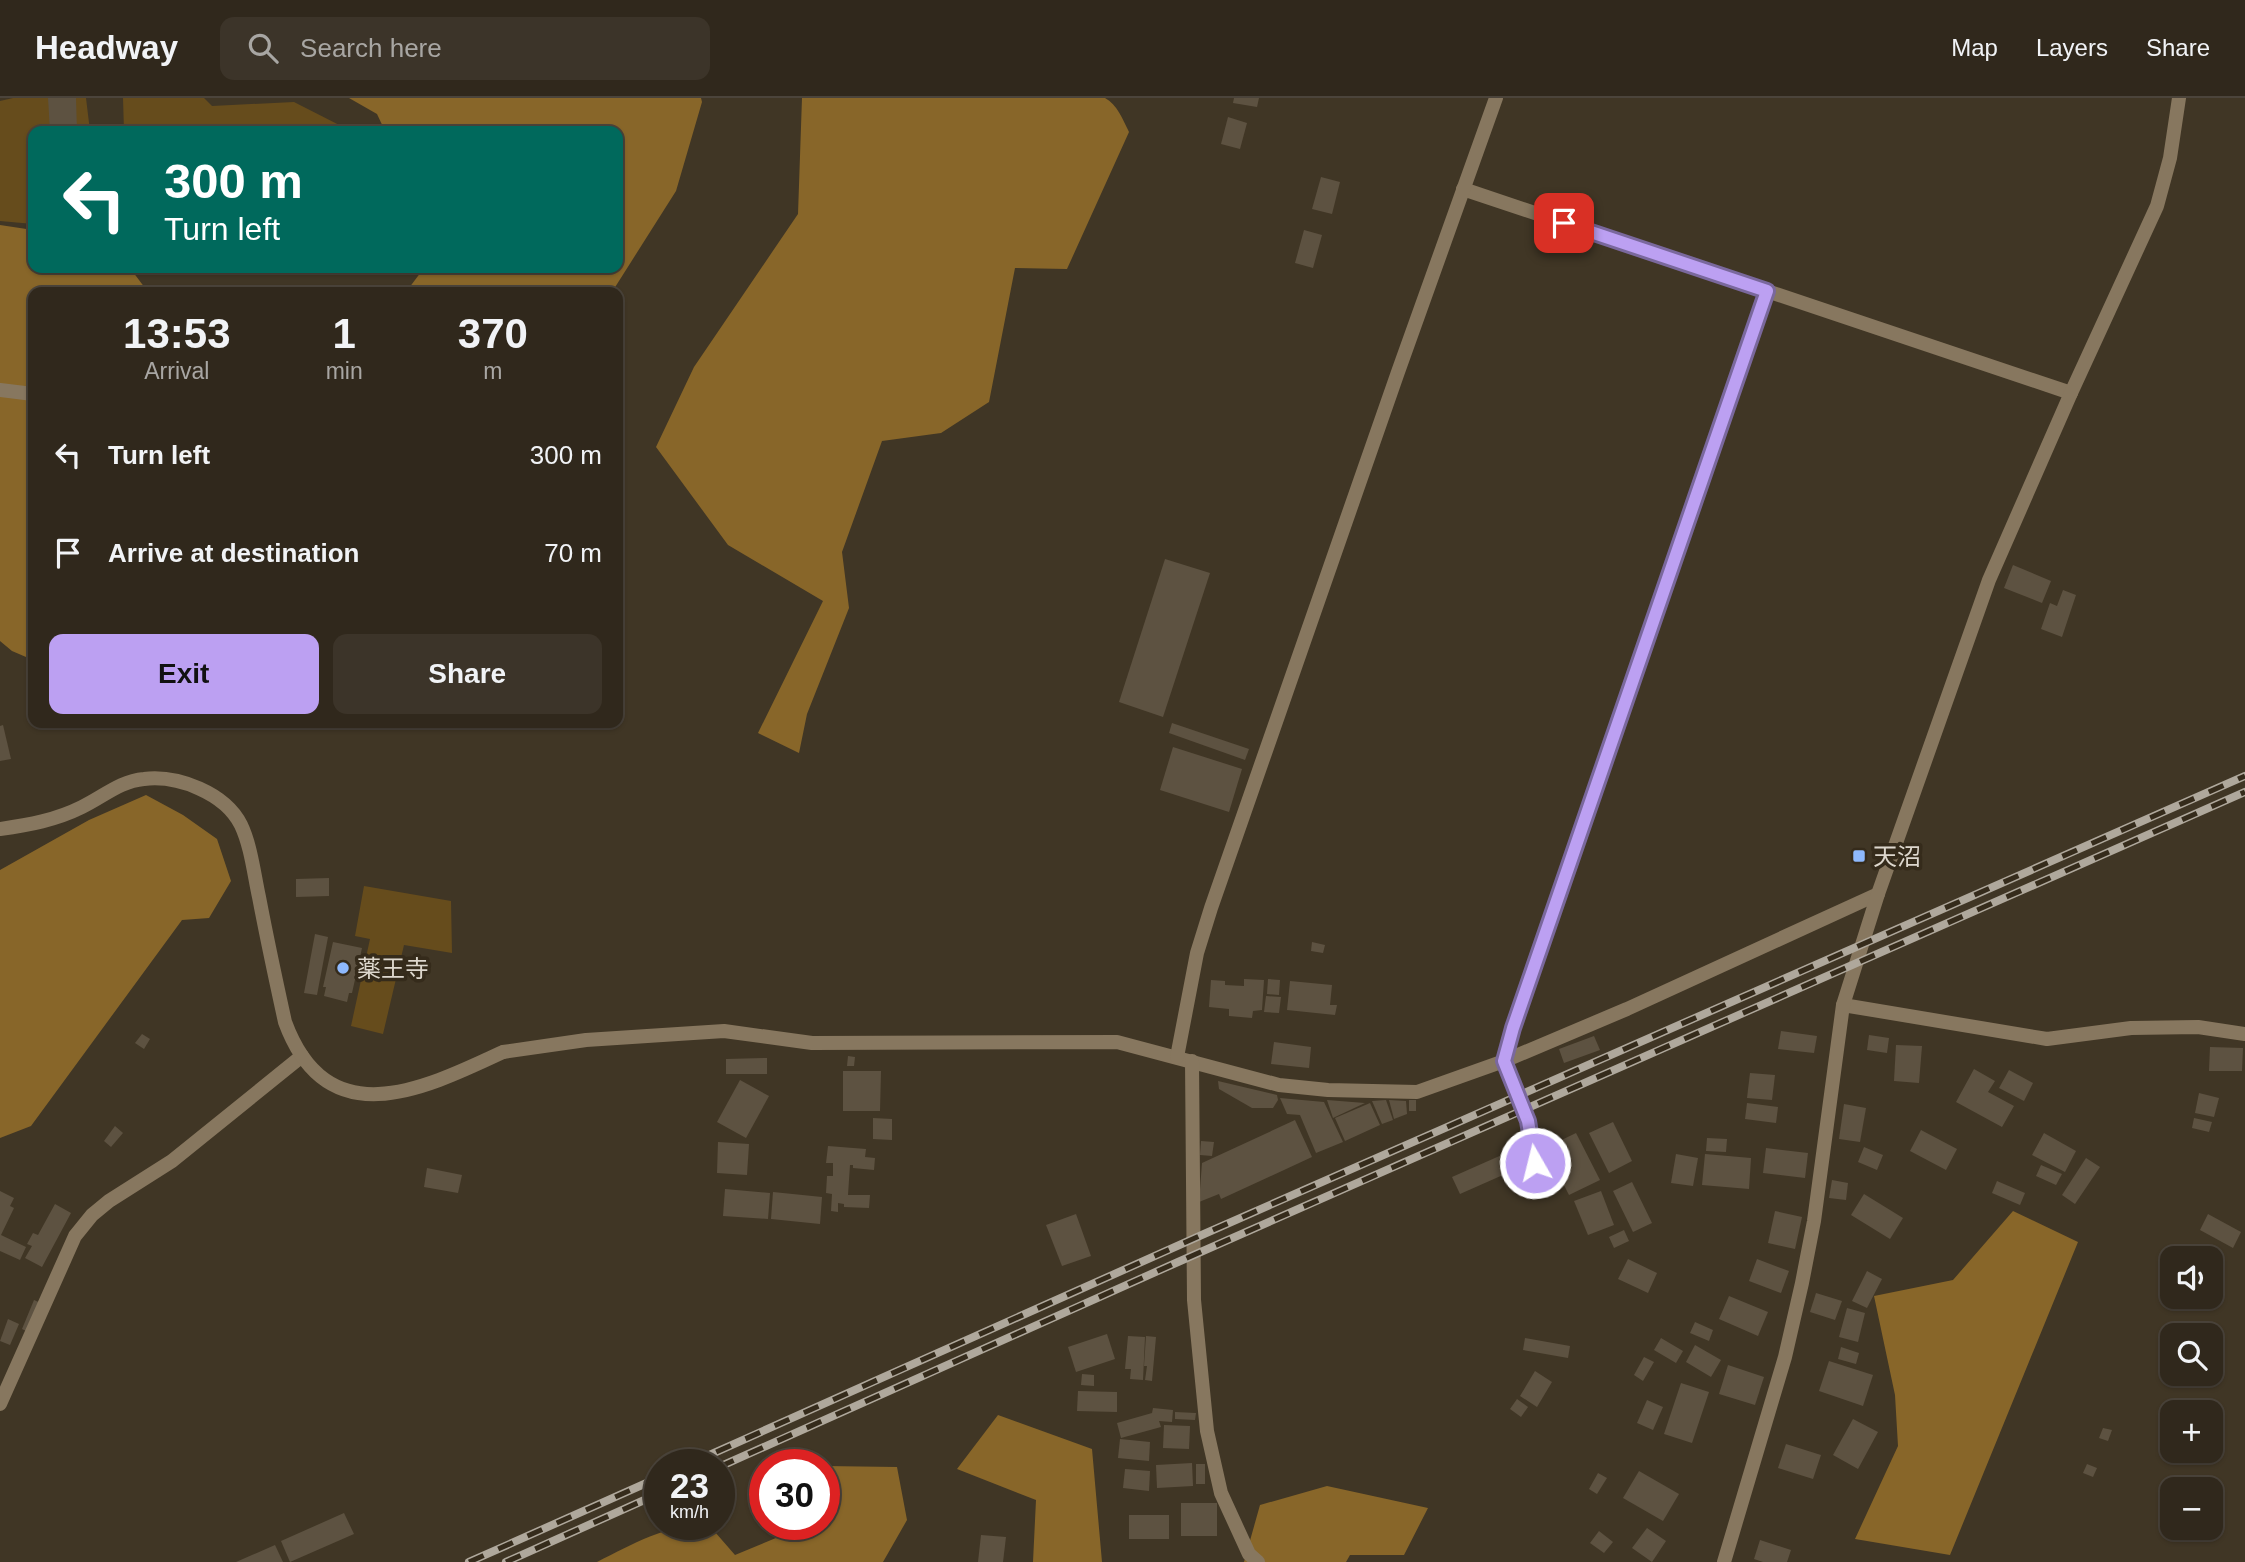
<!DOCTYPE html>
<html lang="en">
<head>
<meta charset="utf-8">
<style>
  :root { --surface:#30281c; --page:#3c3429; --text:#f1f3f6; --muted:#a8a6a3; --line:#4b443b; --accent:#bca0f2 }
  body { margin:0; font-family:Helvetica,"Noto Sans JP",sans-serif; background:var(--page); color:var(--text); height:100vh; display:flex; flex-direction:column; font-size:26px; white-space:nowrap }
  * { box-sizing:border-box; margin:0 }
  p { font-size:23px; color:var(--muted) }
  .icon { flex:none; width:38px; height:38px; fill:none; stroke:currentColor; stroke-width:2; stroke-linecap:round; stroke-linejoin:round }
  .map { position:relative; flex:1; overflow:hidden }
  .side { position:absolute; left:28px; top:189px; width:595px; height:441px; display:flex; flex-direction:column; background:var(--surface); border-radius:14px; box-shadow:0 2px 5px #0004,0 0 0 2px var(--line) }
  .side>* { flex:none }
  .top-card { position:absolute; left:28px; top:28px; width:595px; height:147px; border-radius:14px; box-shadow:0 2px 5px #0004,0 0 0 2px var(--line); background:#00695c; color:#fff; overflow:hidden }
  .tools { position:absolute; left:2160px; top:1148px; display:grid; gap:14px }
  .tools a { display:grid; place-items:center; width:63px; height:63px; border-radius:14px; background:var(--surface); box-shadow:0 2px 5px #0004,0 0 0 2px var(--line); font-size:35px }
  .speed { position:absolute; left:644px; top:1351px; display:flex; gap:14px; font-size:35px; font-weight:700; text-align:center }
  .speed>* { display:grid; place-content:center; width:91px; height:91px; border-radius:50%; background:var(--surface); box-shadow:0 2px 5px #0004,0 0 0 2px var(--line); line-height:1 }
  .speed small { font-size:18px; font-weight:400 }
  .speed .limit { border:10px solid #d22; background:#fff; color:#111 }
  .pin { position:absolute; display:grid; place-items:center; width:60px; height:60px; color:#fff; margin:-30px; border-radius:14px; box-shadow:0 4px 10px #0006 }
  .me { position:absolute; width:77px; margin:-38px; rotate:352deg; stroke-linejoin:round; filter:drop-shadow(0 0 5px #0008) }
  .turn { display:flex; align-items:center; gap:24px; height:147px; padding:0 21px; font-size:32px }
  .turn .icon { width:91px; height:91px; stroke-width:2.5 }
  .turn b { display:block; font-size:49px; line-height:60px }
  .eta { display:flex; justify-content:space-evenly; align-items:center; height:119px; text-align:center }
  .eta b { font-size:42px; font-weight:600; line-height:49px }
  .action { display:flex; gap:14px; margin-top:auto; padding:14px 21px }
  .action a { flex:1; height:80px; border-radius:14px; background:var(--accent); color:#111; font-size:28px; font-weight:600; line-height:80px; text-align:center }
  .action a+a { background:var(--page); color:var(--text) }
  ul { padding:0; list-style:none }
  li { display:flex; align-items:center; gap:21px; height:98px; padding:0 21px }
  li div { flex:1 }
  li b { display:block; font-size:26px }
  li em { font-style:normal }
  header { display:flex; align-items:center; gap:42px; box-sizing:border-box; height:98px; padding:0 35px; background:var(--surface); border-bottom:2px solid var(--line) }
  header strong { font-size:33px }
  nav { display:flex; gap:38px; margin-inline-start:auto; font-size:24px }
  .search { width:490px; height:63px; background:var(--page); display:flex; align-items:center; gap:18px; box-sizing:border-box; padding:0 24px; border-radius:14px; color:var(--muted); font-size:26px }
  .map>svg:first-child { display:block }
</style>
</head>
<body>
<header>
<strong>Headway</strong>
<div class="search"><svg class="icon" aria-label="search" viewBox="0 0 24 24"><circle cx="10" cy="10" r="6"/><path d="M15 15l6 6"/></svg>Search here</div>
<nav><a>Map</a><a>Layers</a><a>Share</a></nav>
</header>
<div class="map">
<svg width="2245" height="1464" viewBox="0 0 2245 1464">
  <rect width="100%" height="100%" fill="#403625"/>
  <g fill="#664c1c">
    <path d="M13 0H86L90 33H33V126L0 123V3Z"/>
    <path d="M123 0H204L212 8 294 4 351 33H124Z"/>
    <path d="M364 788 451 803 452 855 404 847 383 936 351 928 370 841 355 838Z"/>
  </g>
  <g fill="#886629">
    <path d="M349 0H701L702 4 676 93 612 194H406L424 170H618V33H385L377 16Z"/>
    <path d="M802 0H1105C1117 6 1123 22 1129 34L1067 171 1015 170 989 304 941 335 882 343 842 454 849 510 807 616 799 655 758 635 823 503 728 447 656 349 694 269 798 116Z"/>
    <path d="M0 127 33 132V170H130L148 194H33V562L12 553 0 543Z"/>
    <path d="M146 697 183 717 217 741 231 783 209 820 182 822 31 1028 0 1040V772L89 722Z"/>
    <path d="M2013 1113 2078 1144 1950 1457 1855 1441 1898 1348 1895 1297 1874 1198 1953 1182Z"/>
    <path d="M998 1317 1092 1351 1102 1464H1033L1036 1402 957 1371Z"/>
    <path d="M824 1368 897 1369 907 1422 883 1464H597C633 1446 667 1426 708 1426L735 1457 788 1435 790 1426H824Z"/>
    <path d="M1327 1388 1428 1410 1404 1457H1350L1346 1464H1244L1260 1407Z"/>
  </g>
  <g fill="#5d5241">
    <path d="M48 0H76L77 33H50Z"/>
    <path d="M1234 0H1259L1257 9 1233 5Z"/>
    <path d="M1228 19 1247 25 1240 51 1221 46Z"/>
    <path d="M1321 79 1340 84 1332 116 1312 111Z"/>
    <path d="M1304 132 1322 137 1313 170 1295 165Z"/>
    <path d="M1165 461 1210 475 1163 619 1119 604Z"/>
    <path d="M2013 467 2051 483 2042 505 2004 490Z"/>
    <path d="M2063 492 2076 497 2062 539 2041 531 2050 505 2057 508Z"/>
    <path d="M1172 625 1249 651 1245 662 1169 635Z"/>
    <path d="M3 627 11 661 0 663V628Z"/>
    <path d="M1173 649 1242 671 1229 714 1160 692Z"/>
    <path d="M329 780V798L296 799V781Z"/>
    <path d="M315 836 328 839 317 897 304 895Z"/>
    <path d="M333 844 362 850 352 895H349L347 904 324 898 326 889H323Z"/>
    <path d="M1312 844 1325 847 1323 855 1311 853Z"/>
    <path d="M1244 881 1264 882 1262 912 1253 913 1252 920 1229 918V911L1209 909 1211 882 1225 883V887L1244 888Z"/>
    <path d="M1268 881 1280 882 1279 897 1267 896Z"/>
    <path d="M1290 883 1332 887 1330 907H1337L1335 917 1287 912Z"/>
    <path d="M1266 898 1281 899 1279 915 1264 914Z"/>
    <path d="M1781 933 1817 938 1814 955 1778 951Z"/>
    <path d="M142 936 150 941 144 951 135 945Z"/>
    <path d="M1869 937 1889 940 1887 955 1867 952Z"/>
    <path d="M1594 938 1600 952 1564 965 1559 951Z"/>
    <path d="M1274 944 1311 949 1309 970 1271 966Z"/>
    <path d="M1896 947 1922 948 1919 985 1894 983Z"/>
    <path d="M2210 949 2243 950 2242 973H2209Z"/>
    <path d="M848 958 855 959 854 968H847Z"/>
    <path d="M767 960V976H726V961Z"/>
    <path d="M1974 971 1995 983 1988 994 2014 1008 2002 1029 1956 1004Z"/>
    <path d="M2009 972 2033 985 2024 1003 1999 990Z"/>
    <path d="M843 973H881L880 1013H843Z"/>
    <path d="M1750 975 1775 977 1772 1002 1747 1000Z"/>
    <path d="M740 982 769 998 746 1040 717 1024Z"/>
    <path d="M1218 983 1277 997 1278 1002 1273 1010H1252L1219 991Z"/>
    <path d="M2199 995 2219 1000 2214 1019 2195 1015Z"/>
    <path d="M1280 1000 1324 1004 1343 1044 1316 1055 1300 1017 1287 1016Z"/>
    <path d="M1327 1002 1365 1005 1333 1020Z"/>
    <path d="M1386 1002 1393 1022 1382 1026 1372 1003Z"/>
    <path d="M1389 1002 1406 1003 1407 1016 1394 1021Z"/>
    <rect x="1409" y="1002" width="7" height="11"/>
    <path d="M1370 1005 1380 1027 1345 1043 1335 1020Z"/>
    <path d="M1747 1005 1778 1009 1776 1025 1745 1021Z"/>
    <path d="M1844 1006 1866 1010 1860 1044 1839 1041Z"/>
    <path d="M873 1020 892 1021V1042L873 1041Z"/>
    <path d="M2194 1020 2212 1024 2209 1034 2192 1030Z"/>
    <path d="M1295 1022 1312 1059 1221 1101 1219 1096 1199 1104 1202 1065Z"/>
    <path d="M1613 1024 1632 1063 1609 1075 1589 1035Z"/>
    <path d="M115 1028 123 1035 111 1049 104 1043Z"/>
    <path d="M1921 1032 1957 1051 1946 1072 1910 1053Z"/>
    <path d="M1576 1035 1600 1082 1569 1097 1545 1050Z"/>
    <path d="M2044 1035 2076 1053 2065 1074 2032 1057Z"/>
    <path d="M1707 1040 1727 1041 1726 1054 1706 1053Z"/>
    <path d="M1201 1043 1214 1044 1212 1058 1200 1057Z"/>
    <path d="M718 1044 749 1046 747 1077 717 1075Z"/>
    <path d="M828 1048 866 1051 865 1059 875 1060 874 1072 853 1070V1067H850L848 1097H870L869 1110 844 1109V1106L838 1105V1114L831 1113 832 1096 826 1095 827 1078H833V1065H826Z"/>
    <path d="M1864 1049 1883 1057 1877 1072 1858 1064Z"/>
    <path d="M1766 1050 1808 1055 1805 1080 1763 1075Z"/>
    <path d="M1513 1052 1521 1069 1460 1096 1452 1079Z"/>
    <path d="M1676 1056 1698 1060 1693 1088 1671 1085Z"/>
    <path d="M1705 1056 1751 1060 1749 1091 1702 1087Z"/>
    <path d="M2086 1060 2100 1069 2075 1106 2062 1097Z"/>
    <path d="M2041 1067 2062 1076 2056 1087 2036 1078Z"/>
    <path d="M427 1070 462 1077 458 1095 424 1089Z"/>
    <path d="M1832 1082 1848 1085 1846 1102 1829 1100Z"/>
    <path d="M1997 1083 2025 1095 2020 1107 1992 1095Z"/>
    <path d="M1632 1084 1652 1125 1633 1134 1613 1093Z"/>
    <path d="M725 1091 770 1095 768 1121 723 1118Z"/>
    <path d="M0 1093 14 1100 10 1108 14 1110 1 1137 26 1149 20 1162 0 1153Z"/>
    <path d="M1601 1093 1614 1127 1588 1137 1574 1103Z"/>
    <path d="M773 1094 822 1099 820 1126 771 1121Z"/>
    <path d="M1864 1096 1903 1120 1890 1141 1851 1117Z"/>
    <path d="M55 1106 71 1115 42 1169 25 1160 32 1148 27 1146 33 1135 38 1137Z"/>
    <path d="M1775 1113 1802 1119 1795 1151 1768 1145Z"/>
    <path d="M1076 1116 1091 1158 1062 1168 1046 1127Z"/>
    <path d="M2208 1116 2241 1134 2233 1150 2200 1132Z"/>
    <path d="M1624 1132 1629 1143 1614 1150 1609 1139Z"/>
    <path d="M1628 1161 1657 1175 1648 1195 1618 1181Z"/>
    <path d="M1757 1161 1789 1173 1781 1195 1749 1183Z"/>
    <path d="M1867 1173 1882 1181 1867 1210 1852 1203Z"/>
    <path d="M1816 1195 1842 1203 1835 1222 1810 1214Z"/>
    <path d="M1729 1198 1768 1214 1758 1238 1719 1221Z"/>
    <path d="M34 1202 41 1205 28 1234 22 1231Z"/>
    <path d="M1847 1210 1865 1215 1858 1244 1839 1239Z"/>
    <path d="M8 1221 19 1226 10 1247 0 1243Z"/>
    <path d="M1695 1224 1713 1232 1709 1243 1690 1235Z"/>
    <path d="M1107 1236 1115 1261 1076 1274 1068 1249Z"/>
    <path d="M1128 1238 1145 1239 1143 1282 1130 1281 1131 1271H1125Z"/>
    <path d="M1146 1238 1156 1239 1152 1283 1145 1282 1147 1268H1144Z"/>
    <path d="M1525 1240 1570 1248 1568 1260 1523 1252Z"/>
    <path d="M1661 1240 1683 1253 1676 1265 1654 1252Z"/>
    <path d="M1695 1247 1721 1262 1711 1279 1686 1264Z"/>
    <path d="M1841 1249 1859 1255 1856 1266 1838 1261Z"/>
    <path d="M1644 1259 1654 1264 1643 1283 1634 1277Z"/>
    <path d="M1829 1263 1873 1277 1863 1308 1819 1293Z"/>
    <path d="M1728 1267 1764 1279 1755 1307 1719 1296Z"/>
    <path d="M1535 1273 1552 1284 1537 1309 1520 1298Z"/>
    <path d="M1082 1276 1094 1277V1288L1081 1287Z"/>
    <path d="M1681 1285 1709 1294 1692 1345 1664 1336Z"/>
    <path d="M1078 1293 1117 1294V1314L1077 1313Z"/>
    <path d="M1517 1301 1528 1309 1521 1319 1510 1311Z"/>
    <path d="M1647 1302 1663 1309 1653 1332 1637 1325Z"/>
    <path d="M1153 1310 1173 1312 1172 1324 1159 1323 1161 1329 1121 1340 1117 1325 1152 1315Z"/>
    <path d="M1175 1314 1196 1315 1195 1322 1175 1321Z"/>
    <path d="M1853 1321 1878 1334 1858 1371 1833 1357Z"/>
    <path d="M1164 1327 1190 1328 1189 1351 1163 1350Z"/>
    <path d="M2103 1330 2112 1332 2108 1343 2099 1340Z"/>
    <path d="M1120 1341 1150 1344 1149 1363 1118 1360Z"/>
    <path d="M1786 1346 1821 1357 1813 1381 1778 1370Z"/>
    <path d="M1192 1365 1193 1388 1157 1390 1156 1367Z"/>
    <rect x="1196" y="1366" width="9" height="20"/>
    <path d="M2087 1366 2097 1370 2093 1379 2083 1375Z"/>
    <path d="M1125 1371 1150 1373 1149 1393 1123 1390Z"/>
    <path d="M1639 1373 1679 1396 1663 1423 1623 1400Z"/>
    <path d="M1598 1375 1607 1380 1597 1396 1589 1391Z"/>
    <rect x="1181" y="1405" width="36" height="33"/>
    <path d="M344 1415 354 1436 290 1464 281 1443Z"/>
    <rect x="1129" y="1417" width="40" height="24"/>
    <path d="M1647 1430 1666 1443 1652 1464 1632 1450Z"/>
    <path d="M1599 1433 1613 1444 1604 1455 1590 1445Z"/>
    <path d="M981 1437 1006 1439 1003 1464H978Z"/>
    <path d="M1760 1442 1791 1452 1787 1464H1763L1754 1461Z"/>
    <path d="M275 1447 283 1464H236Z"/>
  </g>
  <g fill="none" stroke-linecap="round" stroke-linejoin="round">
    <g stroke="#87775f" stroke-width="14">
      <path d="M1463 91 2071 295"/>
      <path d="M0 292 33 296"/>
      <path d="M1843 907 2047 941 2131 930 2198 929 2245 936"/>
      <path d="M503 954 586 942 724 933 812 945 1117 944 1279 987 1328 992 1417 994 1504 963 1627 911 1878 796"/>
      <path d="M1177 959 1197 855 1211 810 1398 274 1496 0"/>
      <path d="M1192 963 1194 1202 1207 1333 1221 1395 1249 1456 1258 1464"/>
      <path d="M1535 1065 1528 1023 1504 963 1513 930 1767 193"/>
      <path d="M0 1306 75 1138 92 1117 109 1103 172 1063 302 958"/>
    </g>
    <g stroke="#87775f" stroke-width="14">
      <path d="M0 731C29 727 56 722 82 709 103 699 120 683 144 681 178 677 225 695 241 727 251 748 254 776 259 799 267 841 276 883 285 924 327 1038 422 992 503 954"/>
      <path d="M1724 1464 1785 1259 1802 1185 1814 1123 1843 907 1878 796 1989 482 2071 295 2157 108 2170 60 2179 0"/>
    </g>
    <defs>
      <g id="rail">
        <path d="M687 1367 1204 1136 2245 678"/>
        <path d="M719 1369 1178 1164 2245 694"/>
        <path d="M469 1464 660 1379"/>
        <path d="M506 1464 660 1395"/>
      </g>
    </defs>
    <use href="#rail" stroke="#afa89c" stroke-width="8"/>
    <use href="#rail" stroke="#352b1b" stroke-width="5" stroke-dasharray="16" stroke-linecap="butt"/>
  </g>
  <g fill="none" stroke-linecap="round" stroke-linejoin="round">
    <defs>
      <path id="route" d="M1535 1065 1528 1023 1504 963 1513 930 1767 193 1564 125"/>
    </defs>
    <use href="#route" stroke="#7a689d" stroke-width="18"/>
    <use href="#route" stroke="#bca0f2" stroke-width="12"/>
  </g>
  <g fill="#8eb9fd" stroke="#352b1b" stroke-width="2.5">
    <rect x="1852" y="751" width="14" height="14" rx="3.5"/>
    <circle cx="343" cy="870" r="7"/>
  </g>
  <g text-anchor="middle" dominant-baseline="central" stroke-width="7" stroke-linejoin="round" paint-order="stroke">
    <g font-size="24" fill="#ddd7cd" stroke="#352b1b" text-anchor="start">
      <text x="1873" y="758">天沼</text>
      <text x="357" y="870">薬王寺</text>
    </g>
  </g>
</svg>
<div class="tools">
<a><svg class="icon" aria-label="sound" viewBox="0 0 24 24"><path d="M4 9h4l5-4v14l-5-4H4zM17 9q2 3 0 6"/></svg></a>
<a><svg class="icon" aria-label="search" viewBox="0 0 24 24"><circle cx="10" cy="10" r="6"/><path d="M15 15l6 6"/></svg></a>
<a>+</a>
<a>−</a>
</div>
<div class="speed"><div>23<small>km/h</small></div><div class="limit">30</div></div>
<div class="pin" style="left:1564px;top:125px;background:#d93025"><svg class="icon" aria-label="arrive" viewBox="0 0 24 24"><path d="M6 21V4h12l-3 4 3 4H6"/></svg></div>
<svg class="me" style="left:1535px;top:1065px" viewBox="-20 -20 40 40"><circle r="17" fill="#bca0f2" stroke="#fff" stroke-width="3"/><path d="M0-11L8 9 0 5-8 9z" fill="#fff"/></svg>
<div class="top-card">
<div class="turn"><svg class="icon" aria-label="left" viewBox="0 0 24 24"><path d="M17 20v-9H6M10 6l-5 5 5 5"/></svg><div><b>300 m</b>Turn left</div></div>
</div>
<section class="side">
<div class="eta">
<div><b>13:53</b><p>Arrival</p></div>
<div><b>1</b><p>min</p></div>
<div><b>370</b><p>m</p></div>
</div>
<ul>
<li><svg class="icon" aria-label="left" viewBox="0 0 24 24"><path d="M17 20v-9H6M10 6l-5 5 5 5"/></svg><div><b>Turn left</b></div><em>300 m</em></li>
<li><svg class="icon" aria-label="arrive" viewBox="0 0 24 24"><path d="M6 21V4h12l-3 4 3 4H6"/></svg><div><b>Arrive at destination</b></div><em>70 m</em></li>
</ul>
<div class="action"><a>Exit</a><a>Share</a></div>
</section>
</div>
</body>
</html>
